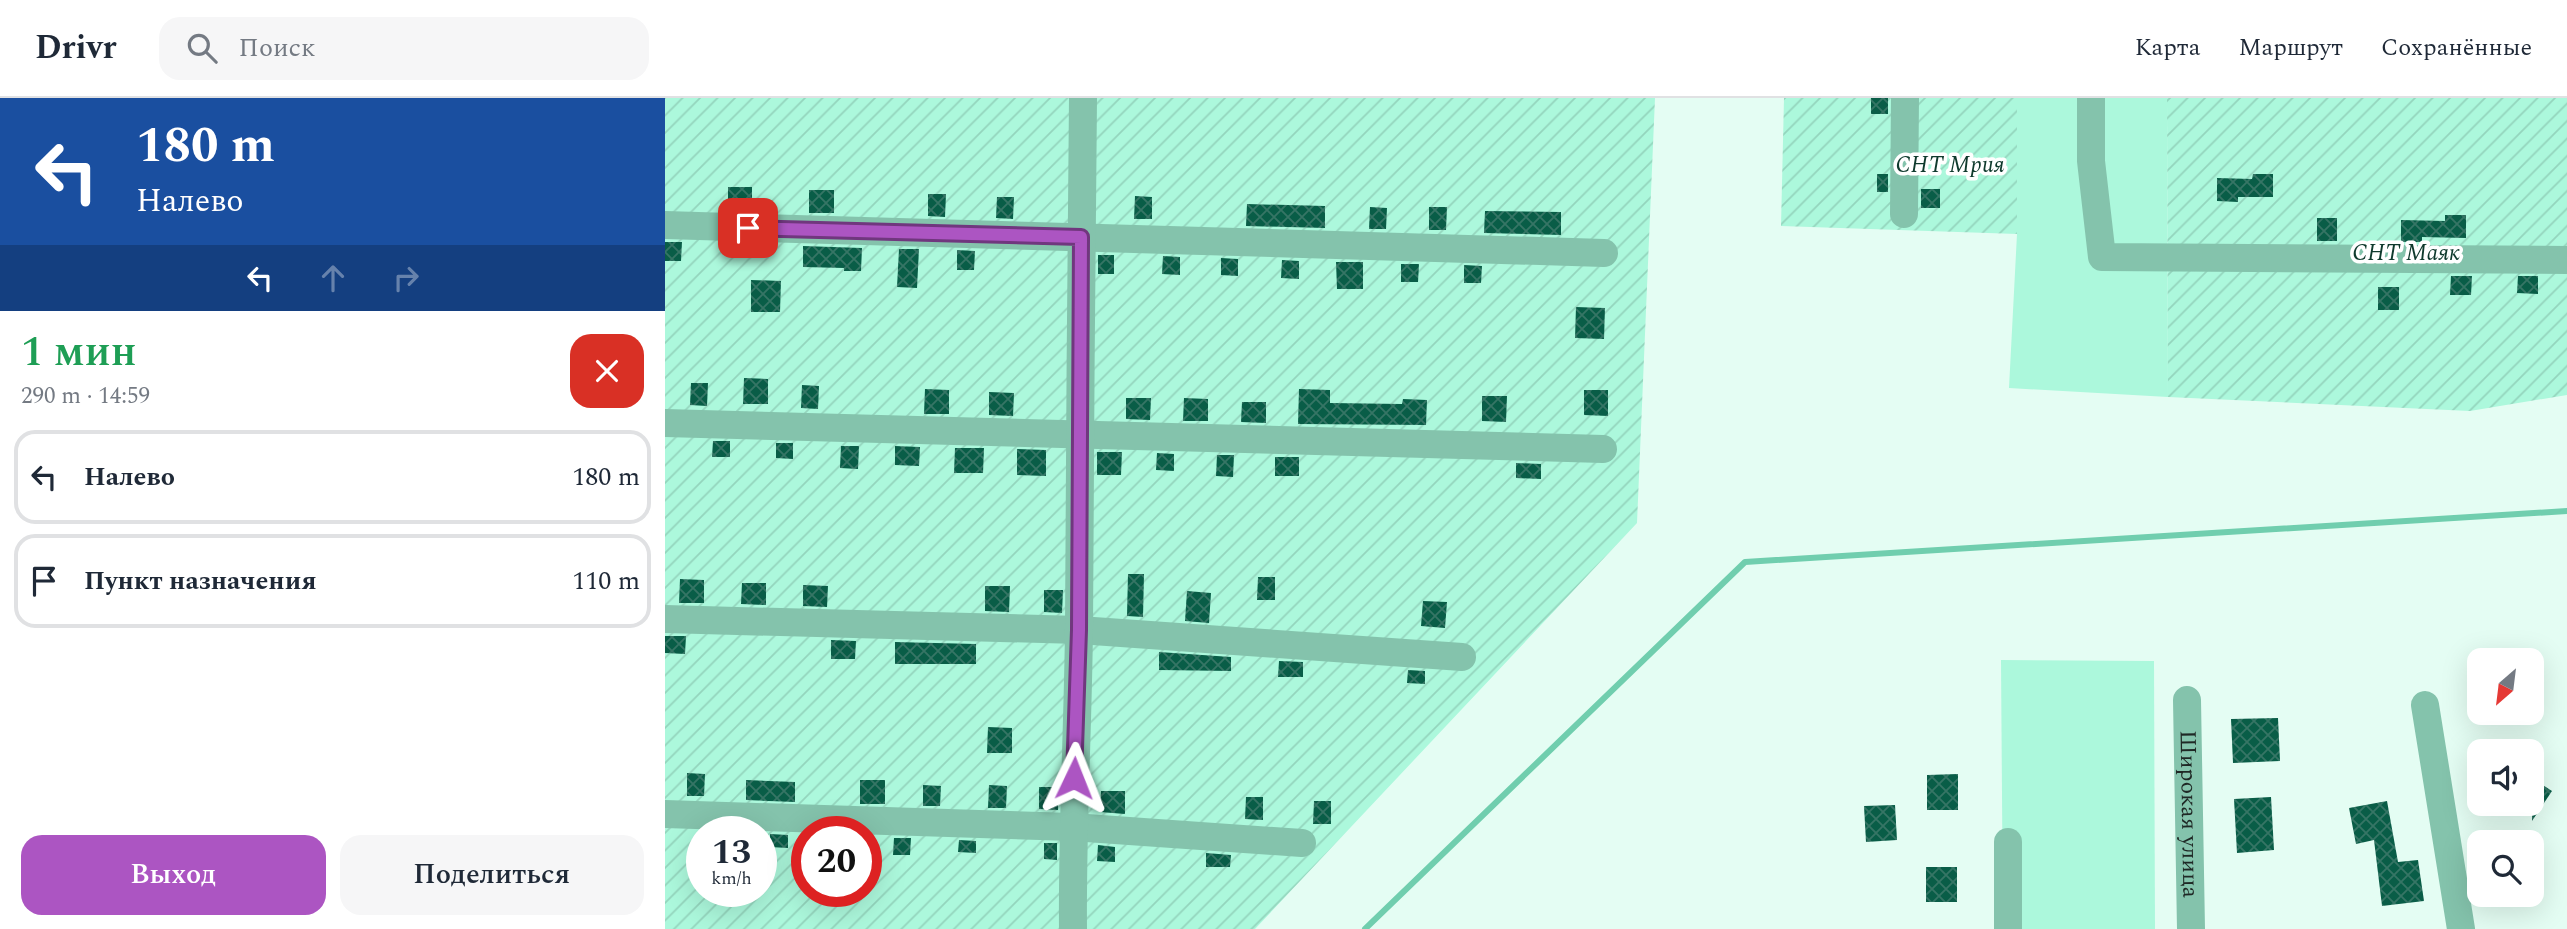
<!DOCTYPE html>
<html lang="ru">
<head>
<meta charset="utf-8">
<style>
  :root { --surface:#fff; --page:#f6f6f7; --text:#1f2937; --muted:#747a83; --line:#e0e1e3; --accent:#ac55c2 }
  body { margin:0; font-family:Spectral,serif; background:var(--page); color:var(--text); height:100vh; display:flex; flex-direction:column; font-size:26px; white-space:nowrap }
  * { box-sizing:border-box; margin:0 }
  p { font-size:23px; color:var(--muted) }
  .icon { flex:none; width:38px; height:38px; fill:none; stroke:currentColor; stroke-width:2; stroke-linecap:round; stroke-linejoin:round }
  .map { position:relative; flex:1; overflow:hidden }
  .drawer { display:flex; flex-direction:column; background:var(--surface); width:665px }
  .drawer>* { flex:none }
  .top-card { background:#1a4fa0; color:#fff; overflow:hidden }
  .needle { width:46px; rotate:208deg }
  .buttons { position:absolute; left:1802px; top:550px; display:grid; gap:14px }
  .buttons a { display:grid; place-items:center; width:77px; height:77px; border-radius:14px; background:var(--surface); box-shadow:0 7px 28px #0002; font-size:35px }
  .speed { position:absolute; left:21px; top:718px; display:flex; gap:14px; font-size:35px; font-weight:700; text-align:center }
  .speed>* { display:grid; place-content:center; width:91px; height:91px; border-radius:50%; background:var(--surface); box-shadow:0 7px 28px #0002; line-height:1 }
  .speed small { font-size:18px; font-weight:400 }
  .speed .limit { border:10px solid #d22; background:#fff; color:#111 }
  .pin { position:absolute; display:grid; place-items:center; width:60px; height:60px; color:#fff; margin:-30px; border-radius:14px; box-shadow:0 4px 10px #0006 }
  .me { position:absolute; width:77px; margin:-38px; rotate:2deg; stroke-linejoin:round; filter:drop-shadow(0 0 5px #0008) }
  .turn { display:flex; align-items:center; gap:24px; height:147px; padding:0 21px; font-size:32px }
  .turn .icon { width:91px; height:91px; stroke-width:2.5 }
  .turn b { display:block; font-size:49px; line-height:60px }
  .lanes { display:flex; align-items:center; height:66px; padding:0 21px; background:#0003; justify-content:center; gap:35px; direction:ltr }
  .lanes .off { opacity:.35 }
  .round { display:grid; place-items:center; flex:none; width:74px; height:74px; border-radius:21px; background:var(--page) }
  .head { display:flex; align-items:center; justify-content:space-between; height:119px; padding:0 21px }
  h1 { font-size:42px; font-weight:600; line-height:52px; color:#1e9e55 }
  .primary-button { display:flex; gap:14px; margin-top:auto; padding:14px 21px }
  .primary-button a { flex:1; height:80px; border-radius:21px; background:var(--accent); color:#fff; font-size:28px; font-weight:600; line-height:80px; text-align:center }
  .primary-button a+a { background:var(--page); color:var(--text) }
  ul { padding:0; list-style:none }
  li { display:flex; align-items:center; gap:21px; height:94px; margin:0 14px 10px; padding:0 7px; border:4px solid var(--line); border-radius:21px }
  li div { flex:1 }
  li b { display:block; font-size:26px }
  li em { font-style:normal }
  header { display:flex; align-items:center; gap:42px; box-sizing:border-box; height:98px; padding:0 35px; background:var(--surface); border-bottom:2px solid var(--line) }
  header strong { font-size:33px }
  nav { display:flex; gap:38px; margin-inline-start:auto; font-size:24px }
  .search { width:490px; height:63px; background:var(--page); display:flex; align-items:center; gap:18px; box-sizing:border-box; padding:0 24px; border-radius:21px; color:var(--muted); font-size:26px }
  main { display:flex; flex:1; min-height:0 }
  .map>svg:first-child { display:block }
</style>
</head>
<body>
<header>
<strong>Drivr</strong>
<div class="search"><svg class="icon" aria-label="search" viewBox="0 0 24 24"><circle cx="10" cy="10" r="6"/><path d="M15 15l6 6"/></svg>Поиск</div>
<nav><a>Карта</a><a>Маршрут</a><a>Сохранённые</a></nav>
</header>
<main>
<section class="drawer">
<div class="top-card">
<div class="turn"><svg class="icon" aria-label="left" viewBox="0 0 24 24"><path d="M17 20v-9H6M10 6l-5 5 5 5"/></svg><div><b>180 m</b>Налево</div></div>
<div class="lanes"><svg class="icon" aria-label="left" viewBox="0 0 24 24"><path d="M17 20v-9H6M10 6l-5 5 5 5"/></svg><svg class="icon off" aria-label="ahead" viewBox="0 0 24 24"><path d="M12 20V5M6 11l6-6 6 6"/></svg><svg class="icon off" aria-label="right" viewBox="0 0 24 24"><path d="M7 20v-9h11M14 6l5 5-5 5"/></svg></div>
</div>
<div class="head"><div><h1>1 мин</h1><p>290 m · 14:59</p></div><a class="round" style="background:#d93025;color:#fff"><svg class="icon" aria-label="close" viewBox="0 0 24 24"><path d="M6 6l12 12M18 6L6 18"/></svg></a></div>
<ul>
<li><svg class="icon" aria-label="left" viewBox="0 0 24 24"><path d="M17 20v-9H6M10 6l-5 5 5 5"/></svg><div><b>Налево</b></div><em>180 m</em></li>
<li><svg class="icon" aria-label="arrive" viewBox="0 0 24 24"><path d="M6 21V4h12l-3 4 3 4H6"/></svg><div><b>Пункт назначения</b></div><em>110 m</em></li>
</ul>
<div class="primary-button"><a>Выход</a><a>Поделиться</a></div>
</section>
<div class="map">
<svg width="1902" height="831" viewBox="0 0 1902 831">
  <defs>
    <pattern id="garden-furrows" width="10" height="10" patternUnits="userSpaceOnUse" patternTransform="scale(1.75)"><rect width="10" height="10" fill="#acf8dc"/><path d="M-1 1l2-2M0 10L10 0M9 11l2-2" fill="none" stroke="#94d5bd"/></pattern>
    <pattern id="building-cross-hatch" width="8" height="8" patternUnits="userSpaceOnUse" patternTransform="scale(1.75)"><rect width="8" height="8" fill="#095d47"/><path d="M0 0l8 8M0 8l8-8" fill="none" stroke="#367565"/></pattern>
  </defs>
  <rect width="100%" height="100%" fill="#e4fdf3"/>
  <g fill="#acf8dc">
    <path d="M1352 0H1502L1503 299 1344 290 1352 136Z"/>
    <path d="M1336 562 1489 563 1490 831H1338Z"/>
  </g>
  <g fill="url(#garden-furrows)" fill-rule="evenodd">
    <path d="M0 0H990L972 425 590 831H0ZM37 733H96V793H37ZM142 733H201V793H142Z"/>
    <path d="M1119 0H1352V136L1116 128Z"/>
    <path d="M1502 0H1902V297L1805 313 1503 299Z"/>
  </g>
  <g fill="none" stroke-linecap="round" stroke-linejoin="round">
    <path stroke="#70ceae" stroke-width="6" d="M700 831 1080 464 1902 413"/>
  </g>
  <g fill="url(#building-cross-hatch)">
    <rect x="1206" y="0" width="17" height="16"/>
    <rect x="1212" y="76" width="11" height="18"/>
    <path d="M1588 76H1608V99H1573V104L1552 103V80L1587 81Z"/>
    <path d="M63 89H87V113L63 112Z"/>
    <rect x="1256" y="91" width="19" height="19"/>
    <rect x="144" y="92" width="25" height="23"/>
    <path d="M263 96H281L280 119 263 118Z"/>
    <path d="M470 98 487 99V121H469Z"/>
    <path d="M332 99H349L348 121 331 120Z"/>
    <path d="M582 106 660 108V130L581 128Z"/>
    <path d="M705 109 722 110 721 131H704Z"/>
    <path d="M764 109H782L781 132H764Z"/>
    <path d="M820 113 896 114V137L819 135Z"/>
    <path d="M1780 117H1801V140L1757 139V144H1736V122L1780 123Z"/>
    <rect x="1652" y="120" width="20" height="23"/>
    <path d="M0 144H17L16 163H0Z"/>
    <path d="M138 148 197 150 196 173H179V170L138 169Z"/>
    <path d="M234 151H254L252 190 232 189Z"/>
    <path d="M292 152 310 153 309 172H292Z"/>
    <rect x="433" y="157" width="16" height="19"/>
    <path d="M498 158 515 159V177L497 176Z"/>
    <path d="M556 160 573 161V178L556 177Z"/>
    <path d="M617 162 634 163V181L616 180Z"/>
    <path d="M671 164H698V191H672Z"/>
    <path d="M736 166H754L753 184H736Z"/>
    <path d="M799 167 817 168 816 185H799Z"/>
    <path d="M1786 178H1807L1806 197H1785Z"/>
    <path d="M1853 178H1873V196L1852 195Z"/>
    <path d="M86 182 116 183 115 214H86Z"/>
    <rect x="1713" y="189" width="21" height="23"/>
    <path d="M911 209 940 210 939 241 910 240Z"/>
    <path d="M79 280 103 281V306H78Z"/>
    <path d="M26 285H43L42 308 25 307Z"/>
    <path d="M137 287 154 288 153 311 136 310Z"/>
    <path d="M260 291 284 292V316H259Z"/>
    <path d="M634 291 665 292V305L737 306 738 301 762 302 761 327 633 326Z"/>
    <path d="M919 292H943V318L919 317Z"/>
    <path d="M324 294 349 295 348 318 324 317Z"/>
    <path d="M817 298H842L841 324 817 323Z"/>
    <path d="M461 300H486L485 322 461 321Z"/>
    <path d="M519 300 543 301V323H518Z"/>
    <path d="M577 304H601V325L576 324Z"/>
    <path d="M48 343H65V359H47Z"/>
    <path d="M111 345H128V361L111 360Z"/>
    <path d="M176 348H194L193 371 175 370Z"/>
    <path d="M230 348 255 349 254 368 230 367Z"/>
    <path d="M290 350H319L318 375H289Z"/>
    <path d="M352 351 381 352V378L352 377Z"/>
    <path d="M432 354H457L456 377H432Z"/>
    <path d="M492 355 509 356V373L491 372Z"/>
    <path d="M552 357H569L568 379 551 378Z"/>
    <rect x="610" y="359" width="24" height="19"/>
    <path d="M851 365 876 366V381L851 380Z"/>
    <path d="M463 476H479L478 519 462 518Z"/>
    <path d="M593 479H610V502H592Z"/>
    <path d="M15 481 39 482V505H14Z"/>
    <path d="M77 485H101V507L76 506Z"/>
    <path d="M138 487 163 488 162 509 138 508Z"/>
    <path d="M320 488H345L344 514 320 513Z"/>
    <path d="M379 492H398L397 515 379 514Z"/>
    <path d="M522 493 546 495 544 525 520 523Z"/>
    <path d="M758 503 782 504 780 530 756 528Z"/>
    <path d="M0 538H21L20 556 0 555Z"/>
    <path d="M166 542 191 543 190 561H166Z"/>
    <path d="M230 544 311 546V566H230Z"/>
    <path d="M494 554 566 559V573L494 572Z"/>
    <path d="M614 563 638 564V579H613Z"/>
    <path d="M743 572 760 573V586L742 585Z"/>
    <path d="M1613 620 1615 663 1568 665 1566 621Z"/>
    <path d="M323 629 347 630V655H322Z"/>
    <path d="M22 675 40 676 39 698H22Z"/>
    <path d="M1293 676V712H1262V677Z"/>
    <path d="M1867 680 1887 693 1867 723Z"/>
    <path d="M81 682 130 684V704L81 702Z"/>
    <rect x="195" y="682" width="25" height="24"/>
    <path d="M258 687 276 688 275 708H258Z"/>
    <path d="M324 687 342 688 341 710H323Z"/>
    <path d="M374 689H393V712L374 711Z"/>
    <path d="M436 693H460V716L435 714Z"/>
    <path d="M581 699H598V722L580 721Z"/>
    <path d="M1606 699 1609 752 1572 755 1569 701Z"/>
    <path d="M649 703H666V726H648Z"/>
    <path d="M1722 703 1733 764 1753 762 1759 803 1717 808 1709 742 1691 746 1684 710Z"/>
    <path d="M1230 707 1232 742 1201 744 1199 708Z"/>
    <path d="M105 736 123 737V750L105 749Z"/>
    <path d="M229 740H246L245 757H228Z"/>
    <path d="M294 742 311 743V755L293 754Z"/>
    <path d="M379 745H392V762L379 761Z"/>
    <path d="M433 747 450 749V764L432 763Z"/>
    <path d="M541 755 566 757 565 769H541Z"/>
    <rect x="1261" y="769" width="31" height="35"/>
  </g>
  <g fill="none" stroke-linecap="round" stroke-linejoin="round">
    <g stroke="#84c3ac" stroke-width="28">
      <path d="M1426 0V63L1437 159 1902 162"/>
      <path d="M1239 116 1240 0"/>
      <path d="M0 127 939 155"/>
      <path d="M0 325 938 351"/>
      <path d="M0 521 414 532 797 559"/>
      <path id="s1" d="M1522 602 1526 831"/>
      <path d="M1760 607 1796 831"/>
      <path d="M0 716 407 729 637 745"/>
      <path d="M408 831C407 730 413 630 414 529 415 353 416 176 418 0"/>
      <path d="M1343 831V744"/>
    </g>
  </g>
  <g fill="none" stroke-linecap="round" stroke-linejoin="round">
    <defs>
      <path id="route" d="M83 130 416 139 414 532 409 680"/>
    </defs>
    <use href="#route" stroke="#70377e" stroke-width="18"/>
    <use href="#route" stroke="#ac55c2" stroke-width="12"/>
  </g>
  <g text-anchor="middle" dominant-baseline="central" stroke-width="7" stroke-linejoin="round" paint-order="stroke">
    <g font-size="23" font-style="italic" fill="#0f3a2d" stroke="#fff">
      <text x="1285" y="67">СНТ Мрия</text>
      <text x="1741" y="155">СНТ Маяк</text>
    </g>
    <g font-size="23" fill="#1f2825" stroke="#fff">
      <text stroke="none"><textPath href="#s1" startOffset="114">Широкая улица</textPath></text>
    </g>
  </g>
</svg>
<div class="buttons">
<a><svg class="needle" viewBox="-14 -14 28 28"><path d="M0-13l5 13h-10z" fill="#e53935"/><path d="M0 13l5-13h-10z" fill="#747a83"/></svg></a>
<a><svg class="icon" aria-label="sound" viewBox="0 0 24 24"><path d="M4 9h4l5-4v14l-5-4H4zM17 9q2 3 0 6"/></svg></a>
<a><svg class="icon" aria-label="search" viewBox="0 0 24 24"><circle cx="10" cy="10" r="6"/><path d="M15 15l6 6"/></svg></a>
</div>
<div class="speed"><div>13<small>km/h</small></div><div class="limit">20</div></div>
<div class="pin" style="left:83px;top:130px;background:#d93025"><svg class="icon" aria-label="arrive" viewBox="0 0 24 24"><path d="M6 21V4h12l-3 4 3 4H6"/></svg></div>
<svg class="me" style="left:409px;top:680px" viewBox="-20 -20 40 40"><path d="M0-17L14 15 0 8-14 15z" fill="#ac55c2" stroke="#fff" stroke-width="4"/></svg>
</div>
</main>
</body>
</html>
